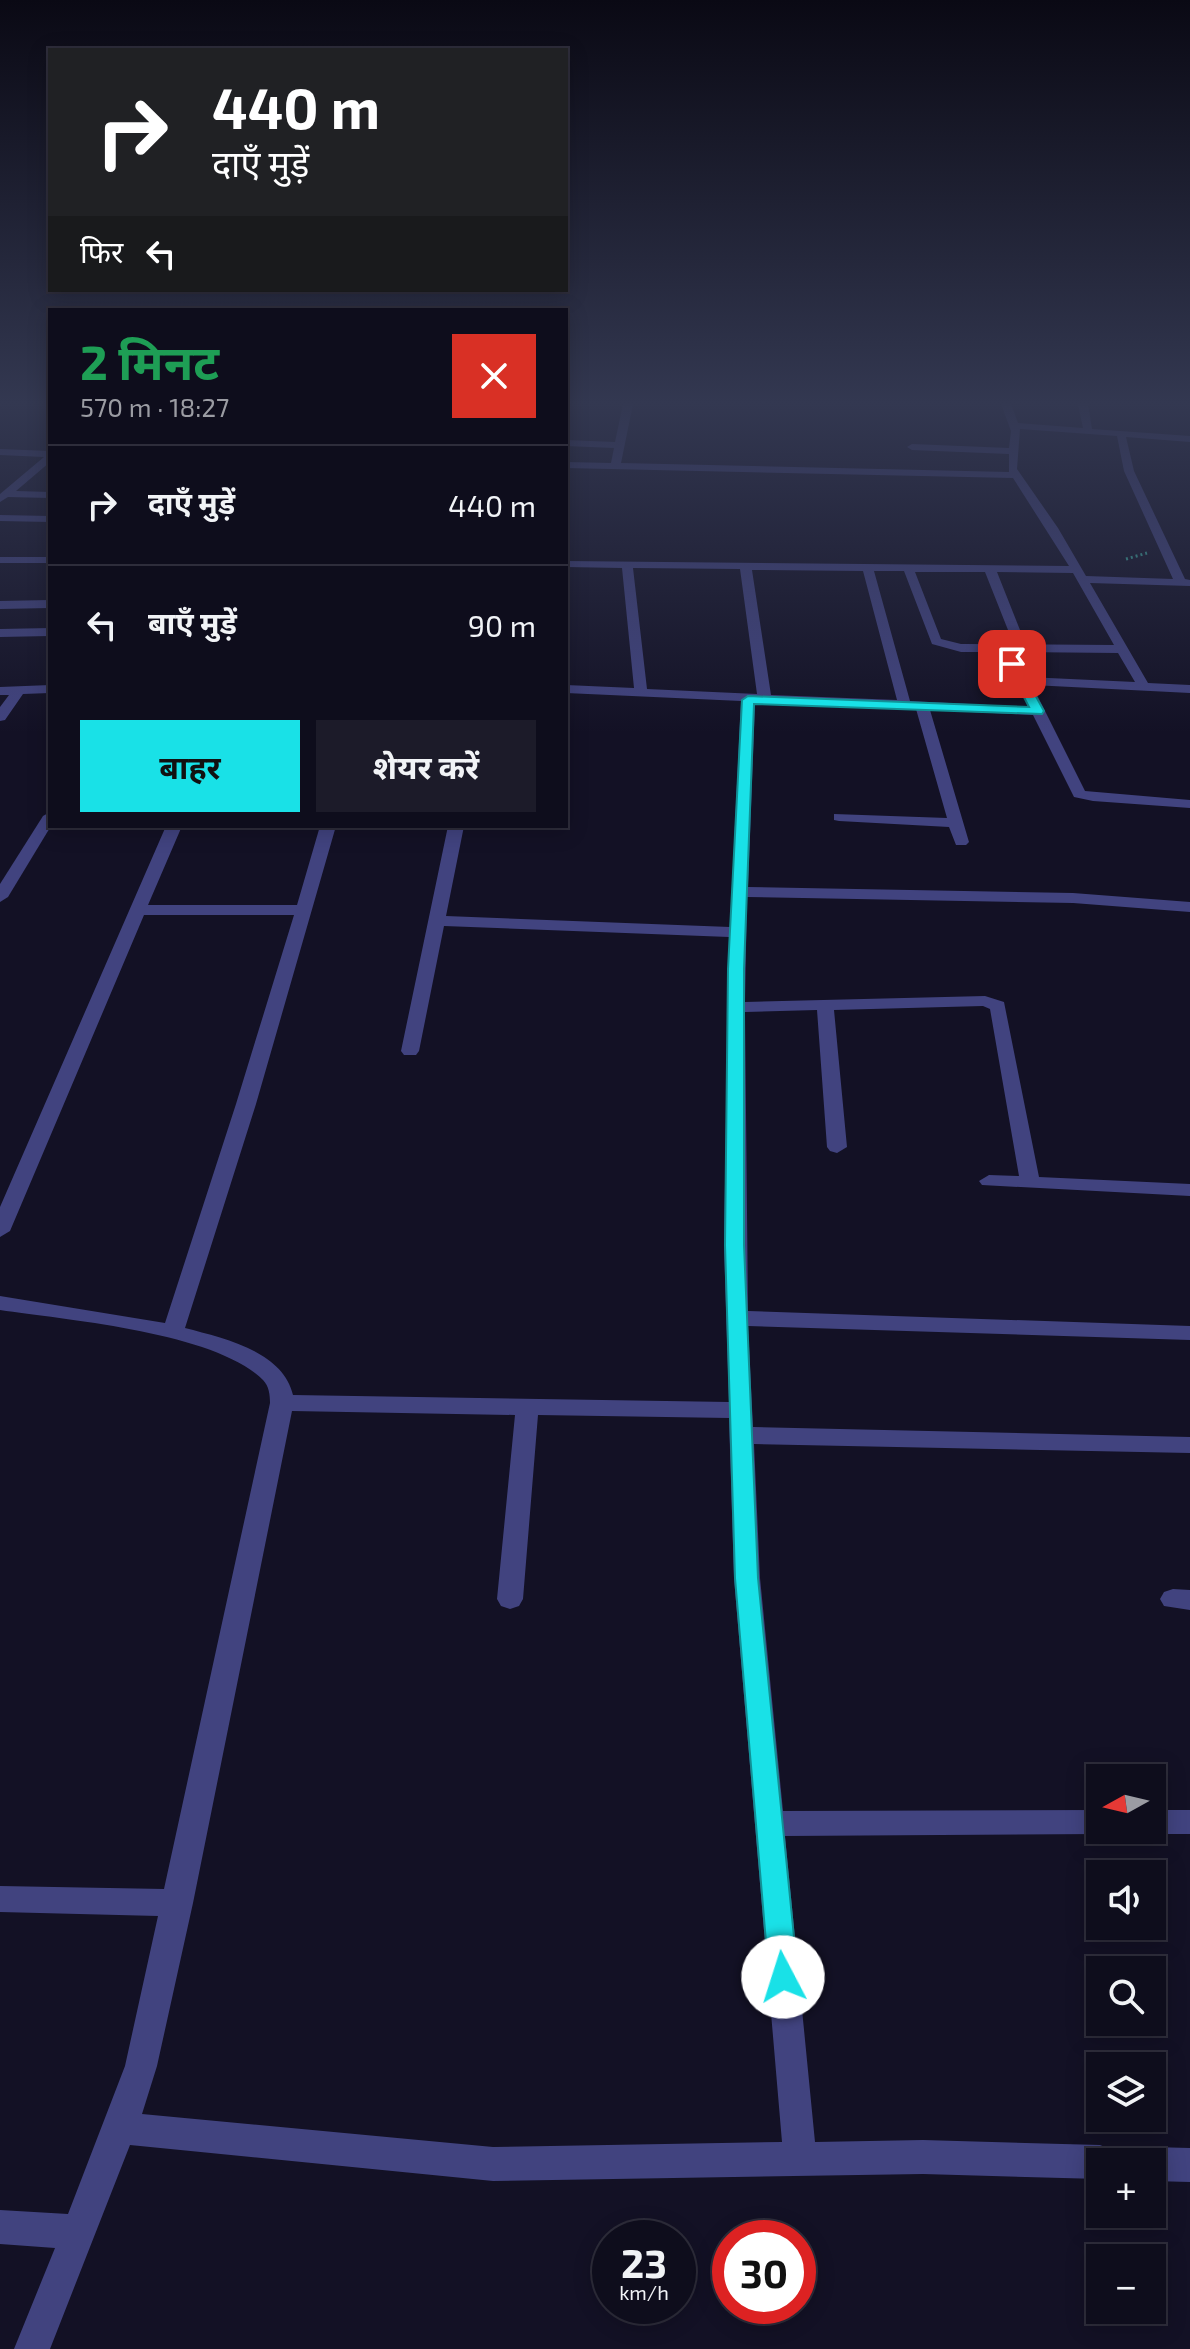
<!DOCTYPE html>
<html lang="hi">
<head>
<meta charset="utf-8">
<style>
  :root { --surface:#0e0d1c; --page:#1c1b29; --text:#f1f3f6; --muted:#9b9ca3; --line:#2e2d3b; --accent:#19e1e7 }
  body { margin:0; font-family:"Exo 2","Noto Sans Devanagari",sans-serif; background:var(--page); color:var(--text); height:100vh; display:flex; flex-direction:column; font-size:30px; white-space:nowrap }
  * { box-sizing:border-box; margin:0 }
  p { font-size:26px; color:var(--muted) }
  .icon { flex:none; width:44px; height:44px; fill:none; stroke:currentColor; stroke-width:2; stroke-linecap:round; stroke-linejoin:round }
  .map { position:relative; flex:1; overflow:hidden }
  .side { position:absolute; left:48px; top:308px; width:520px; height:520px; display:flex; flex-direction:column; background:var(--surface); border-radius:0px; box-shadow:0 4px 20px #0003,0 0 0 2px var(--line) }
  .side>* { flex:none }
  .top-card { position:absolute; left:48px; top:48px; width:520px; height:244px; border-radius:0px; box-shadow:0 4px 20px #0003,0 0 0 2px var(--line); background:#202124; color:#fff; overflow:hidden }
  .needle { width:52px; rotate:262deg }
  .tools { position:absolute; left:1086px; top:1764px; display:grid; gap:16px }
  .tools a { display:grid; place-items:center; width:80px; height:80px; border-radius:0px; background:var(--surface); box-shadow:0 4px 20px #0003,0 0 0 2px var(--line); font-size:40px }
  .speed { position:absolute; left:592px; top:2220px; display:flex; gap:16px; font-size:40px; font-weight:700; text-align:center }
  .speed>* { display:grid; place-content:center; width:104px; height:104px; border-radius:50%; background:var(--surface); box-shadow:0 4px 20px #0003,0 0 0 2px var(--line); line-height:1 }
  .speed small { font-size:20px; font-weight:400 }
  .speed .limit { border:12px solid #d22; background:#fff; color:#111 }
  .pin { position:absolute; display:grid; place-items:center; width:68px; height:68px; color:#fff; margin:-34px; border-radius:16px; box-shadow:0 4px 12px #0006 }
  .me { position:absolute; width:88px; margin:-44px; rotate:355deg; stroke-linejoin:round; filter:drop-shadow(0 0 6px #0008) }
  .turn { display:flex; align-items:center; gap:28px; height:168px; padding:0 32px; font-size:36px }
  .turn .icon { width:104px; height:104px; stroke-width:2.5 }
  .turn b { display:block; font-size:56px; line-height:68px }
  .then { display:flex; align-items:center; height:76px; padding:0 32px; background:#0003; gap:16px; font-size:30px }
  .round { display:grid; place-items:center; flex:none; width:84px; height:84px; border-radius:0px; background:var(--page) }
  .headline { display:flex; align-items:center; justify-content:space-between; height:136px; padding:0 32px }
  h1 { font-size:48px; font-weight:700; line-height:60px; color:#1e9e55 }
  .primary-button { display:flex; gap:16px; margin-top:auto; padding:16px 32px }
  .primary-button a { flex:1; height:92px; border-radius:0px; background:var(--accent); color:#111; font-size:32px; font-weight:700; line-height:92px; text-align:center }
  .primary-button a+a { background:var(--page); color:var(--text) }
  ul { padding:0; list-style:none }
  li { display:flex; align-items:center; gap:24px; height:120px; padding:0 32px; border-top:2px solid var(--line) }
  li div { flex:1 }
  li b { display:block; font-size:30px }
  li em { font-style:normal }
  .map>svg:first-child { display:block }
</style>
</head>
<body>
<div class="map">
<svg width="1190" height="2349" viewBox="0 0 1190 2349">
  <rect width="100%" height="100%" fill="#131125"/>
  <g fill="none" stroke-linecap="round" stroke-linejoin="round">
    <path stroke="#3cac9d" stroke-width="3" stroke-dasharray="2 3" stroke-linecap="butt" d="M1126 559 1147 553"/>
    <g fill="#41437f" fill-rule="evenodd">
      <path d="M623 404H633L621 463 1009 472V454L912 450 907 447 912 444 1009 448 1011 431 1001 404H1011L1018 423 1083 428 1078 404H1088L1092 429 1190 436V442L1126 437 1134 471 1185 579 1190 580V586L1090 583 1148 683 1190 685V693L1032 685 1085 791 1190 800V808L1093 801 1074 797 1033 715 930 710 969 842 966 845H956L949 827 839 821 834 820V814L947 818 916 709 771 703 765 705 755 702 748 887 1073 893 1190 902V912L1073 903 747 897 745 1002 985 996 1004 1002 1039 1177 1190 1184V1196L982 1185 979 1181 989 1175 1019 1176 990 1009 983 1006 834 1010 847 1147 837 1153 830 1151 827 1147 817 1010 745 1012 748 1311 1190 1326V1340L748 1326 753 1427 1190 1437V1453L754 1444 760 1578 783 1811 1100 1810V1830H1111L1100 1834 785 1836 815 2142 923 2140 1100 2145 1112 2150 1117 2162H1100V2179L923 2174 493 2181 130 2145 50 2349H14L55 2248 0 2244V2210L68 2214 125 2066 158 1916 0 1912V1886L164 1889 270 1403C270 1395 269 1386 263 1380 215 1332 67 1320 0 1310V1296L165 1323 236 1104 294 915H144L10 1231 0 1237V1207L166 826H182L148 905H297L320 826H336L256 1104 185 1328C223 1338 283 1351 293 1395L729 1402 724 1245 729 937 444 926 419 1051 416 1055H404L401 1051 448 826H464L446 916 730 927 741 701 566 693V685L634 688 622 568 566 567V561L1069 566 1013 478 566 468V462L611 463 614 448 566 446V440L615 442ZM1020 429 1117 436 1124 471 1173 579 1086 576 1058 528 1017 469ZM633 568 740 569 757 694 647 689ZM752 570 863 571 897 700 771 695ZM874 571H904L932 644 961 652H998L1029 707 910 701ZM915 572H985L1008 630 1014 634 1020 630 997 572 1073 573 1114 645 961 644 941 639ZM1011 652 1118 653 1135 682 1027 677ZM292 1411 515 1415 497 1599 501 1606 510 1609 519 1606 523 1599 538 1415 729 1418 734 1578 782 2142 493 2147 142 2114 157 2066 193 1903Z"/>
      <path d="M0 449 50 451V462L16 491 50 492V498L8 497 0 502V494L44 457 0 455Z"/>
      <path d="M0 515 50 516V522L0 521Z"/>
      <rect x="0" y="557" width="50" height="6"/>
      <path d="M50 600V608L0 609V601Z"/>
      <path d="M50 628V636L0 637V629Z"/>
      <path d="M50 685V693L23 694 5 720 0 721V707L9 695H0V687Z"/>
      <path d="M50 812 51 826 8 897 0 902V884L43 816Z"/>
      <path d="M1173 1589 1190 1590V1610L1164 1606 1160 1599 1164 1592Z"/>
      <path d="M1152 1810H1190V1834H1152L1142 1831 1152 1830Z"/>
      <path d="M1152 2147 1190 2148V2182L1152 2181V2162H1136L1140 2152Z"/>
    </g>
  </g>
  <linearGradient id="sky" x2="0" y2="1"><stop stop-color="#0a0914"/><stop offset="0.55" stop-color="#333851"/><stop offset="1" stop-color="#333851" stop-opacity="0"/></linearGradient>
  <rect width="1190" height="733" fill="url(#sky)"/>
  <path fill="#19e1e7" stroke="#109296" stroke-width="2" d="M1012 661 1018 664 1044 711 1042 714 754 704 744 969V1245L758 1578 798 1977 793 1986 783 1990 773 1986 769 1977 735 1578 725 1245 728 969 742 700 748 696 1029 707 1007 664Z"/>
</svg>
<div class="tools">
<a><svg class="needle" viewBox="-14 -14 28 28"><path d="M0-13l5 13h-10z" fill="#e53935"/><path d="M0 13l5-13h-10z" fill="#9b9ca3"/></svg></a>
<a><svg class="icon" aria-label="sound" viewBox="0 0 24 24"><path d="M4 9h4l5-4v14l-5-4H4zM17 9q2 3 0 6"/></svg></a>
<a><svg class="icon" aria-label="search" viewBox="0 0 24 24"><circle cx="10" cy="10" r="6"/><path d="M15 15l6 6"/></svg></a>
<a><svg class="icon" aria-label="layers" viewBox="0 0 24 24"><path d="M12 4l9 5-9 5-9-5zM3 14l9 5 9-5"/></svg></a>
<a>+</a>
<a>−</a>
</div>
<div class="speed"><div>23<small>km/h</small></div><div class="limit">30</div></div>
<div class="pin" style="left:1012px;top:664px;background:#d93025"><svg class="icon" aria-label="arrive" viewBox="0 0 24 24"><path d="M6 21V4h12l-3 4 3 4H6"/></svg></div>
<svg class="me" style="left:783px;top:1977px" viewBox="-20 -20 40 40"><circle r="19" fill="#fff"/><path d="M0-13L10 11 0 6-10 11z" fill="#19e1e7"/></svg>
<div class="top-card">
<div class="turn"><svg class="icon" aria-label="right" viewBox="0 0 24 24"><path d="M7 20v-9h11M14 6l5 5-5 5"/></svg><div><b>440 m</b>दाएँ मुड़ें</div></div>
<div class="then">फिर<svg class="icon" aria-label="left" viewBox="0 0 24 24"><path d="M17 20v-9H6M10 6l-5 5 5 5"/></svg></div>
</div>
<section class="side">
<div class="headline"><div><h1>2 मिनट</h1><p>570 m · 18:27</p></div><a class="round" style="background:#d93025;color:#fff"><svg class="icon" aria-label="close" viewBox="0 0 24 24"><path d="M6 6l12 12M18 6L6 18"/></svg></a></div>
<ul>
<li><svg class="icon" aria-label="right" viewBox="0 0 24 24"><path d="M7 20v-9h11M14 6l5 5-5 5"/></svg><div><b>दाएँ मुड़ें</b></div><em>440 m</em></li>
<li><svg class="icon" aria-label="left" viewBox="0 0 24 24"><path d="M17 20v-9H6M10 6l-5 5 5 5"/></svg><div><b>बाएँ मुड़ें</b></div><em>90 m</em></li>
</ul>
<div class="primary-button"><a>बाहर</a><a>शेयर करें</a></div>
</section>
</div>
</body>
</html>
